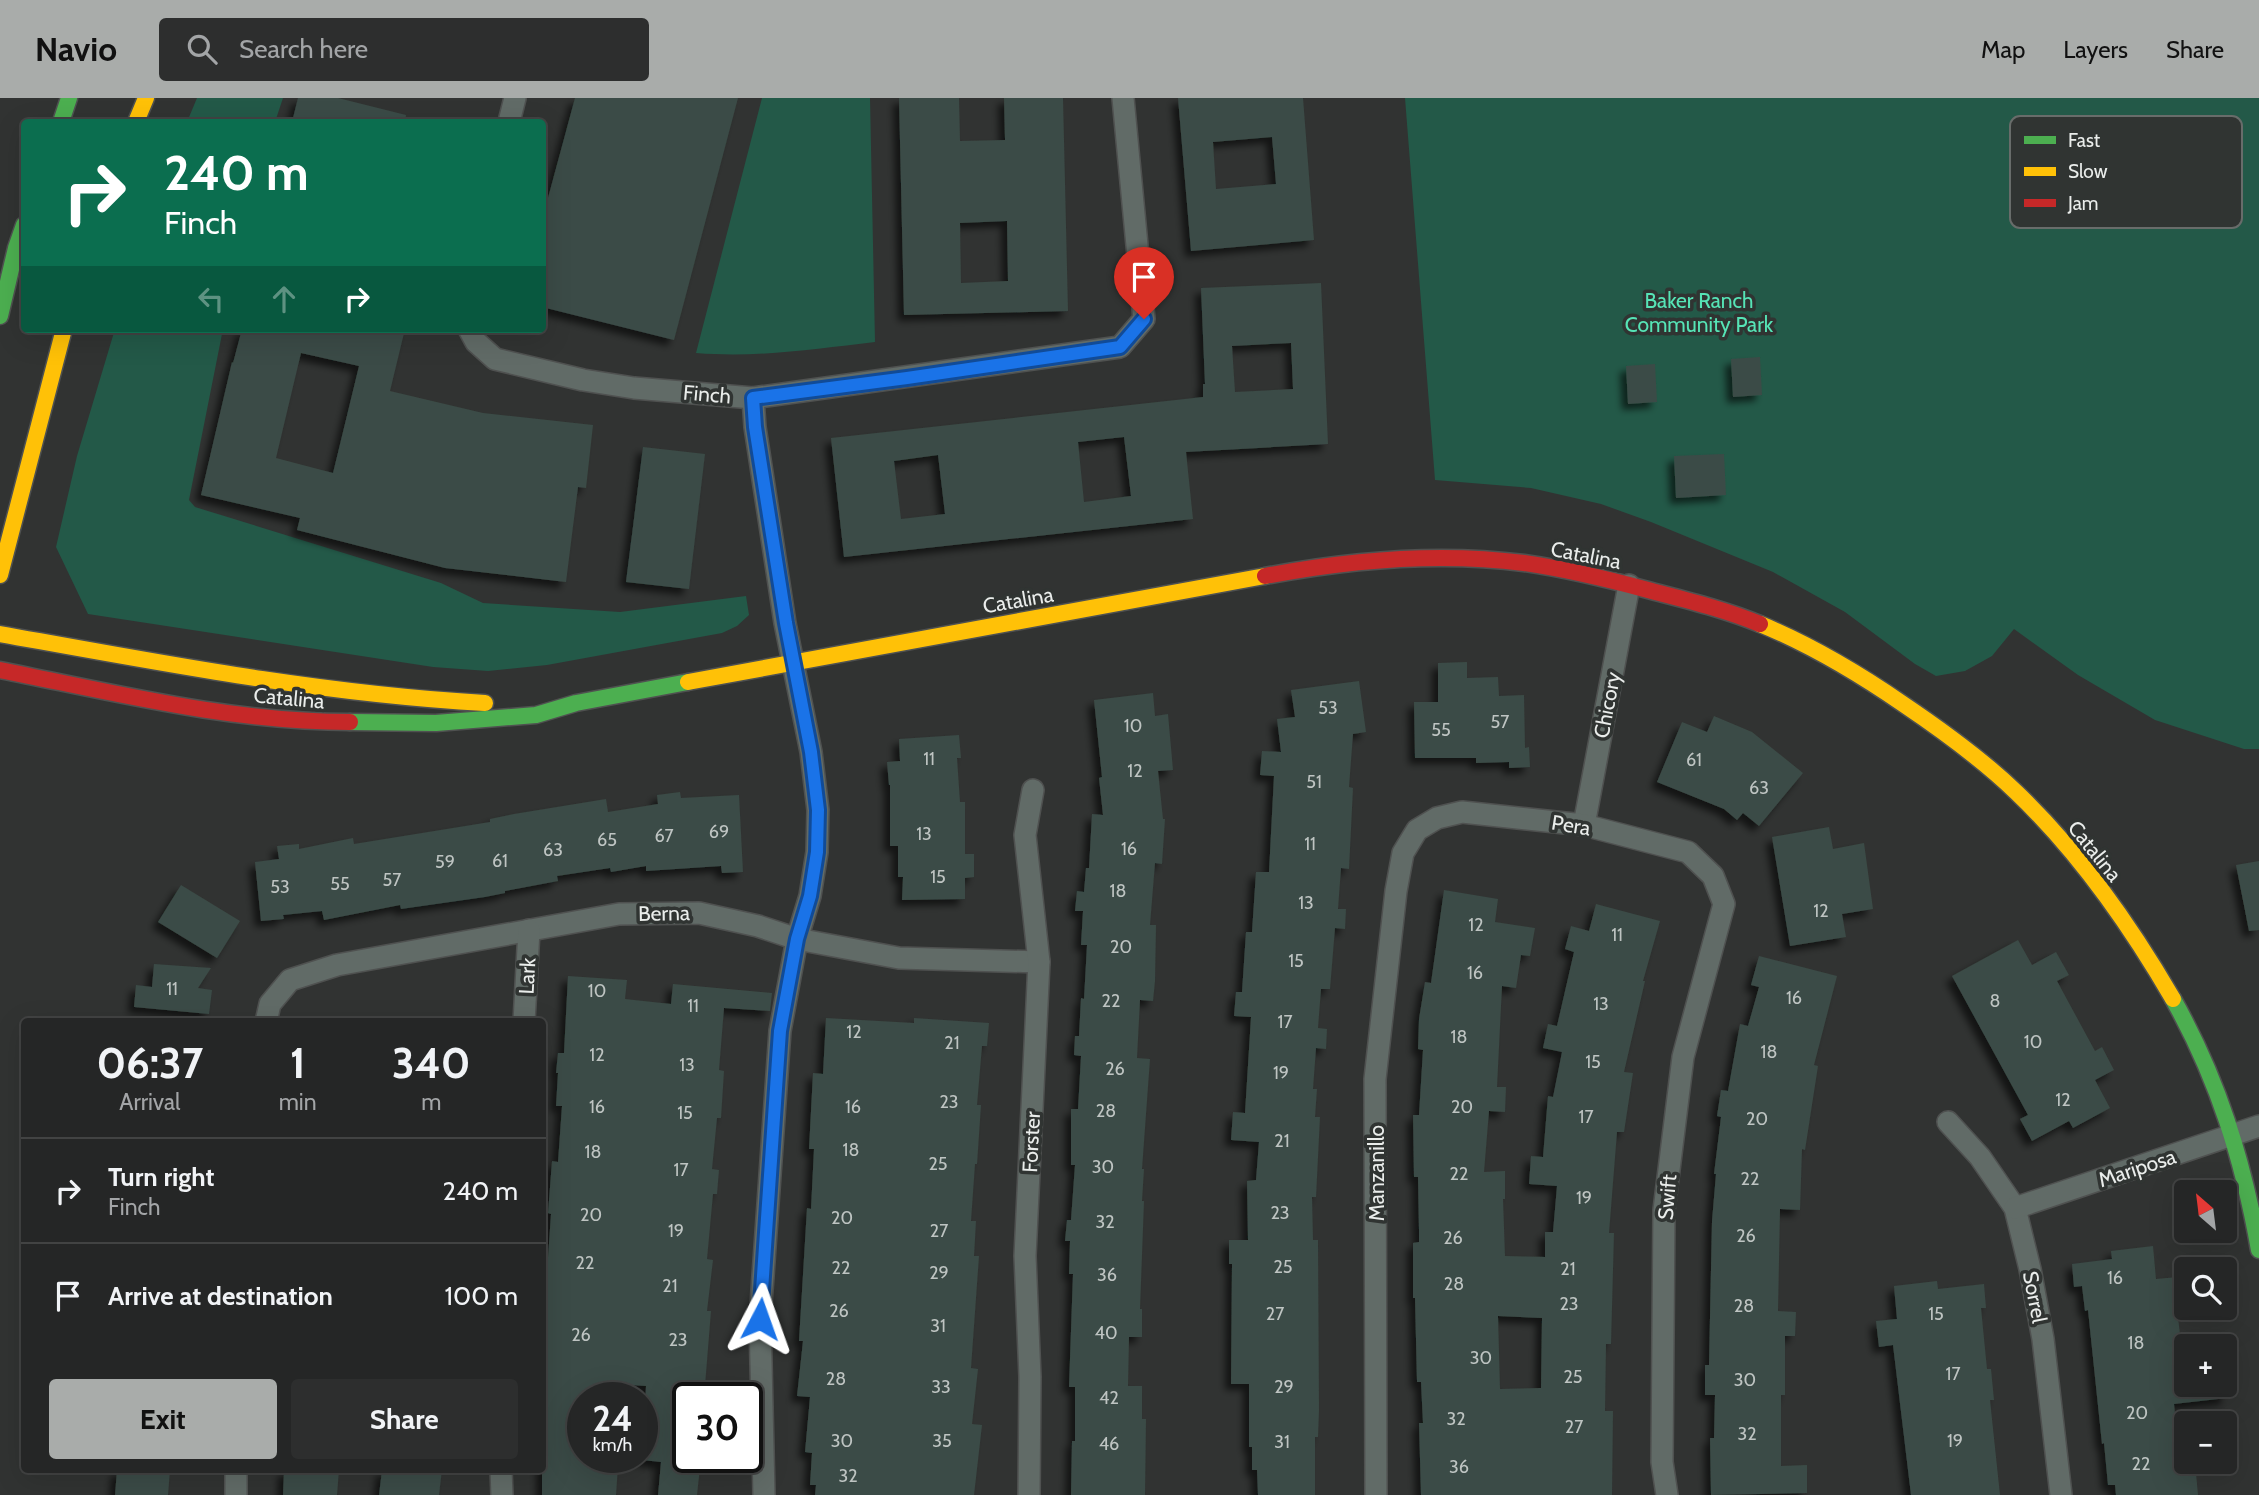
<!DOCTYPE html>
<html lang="en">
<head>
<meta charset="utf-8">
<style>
  :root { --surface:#252626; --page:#2d2e2e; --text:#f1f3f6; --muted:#a3a5a7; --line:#424343; --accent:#a9acaa }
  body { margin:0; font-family:Cabin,sans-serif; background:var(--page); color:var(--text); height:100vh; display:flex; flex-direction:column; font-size:26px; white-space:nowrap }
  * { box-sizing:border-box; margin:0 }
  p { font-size:23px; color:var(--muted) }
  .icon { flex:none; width:38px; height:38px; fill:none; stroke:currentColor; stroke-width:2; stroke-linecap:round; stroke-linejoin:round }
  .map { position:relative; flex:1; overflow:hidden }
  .side { position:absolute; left:21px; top:920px; width:525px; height:455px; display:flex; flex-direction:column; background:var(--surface); border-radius:7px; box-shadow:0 7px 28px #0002,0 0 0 2px var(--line) }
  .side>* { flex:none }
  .guide { position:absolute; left:21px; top:21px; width:525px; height:214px; border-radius:7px; box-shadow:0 7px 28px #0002,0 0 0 2px var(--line); background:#0b6e4f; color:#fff; overflow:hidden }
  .needle { width:46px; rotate:332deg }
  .fabs { position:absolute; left:2174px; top:1082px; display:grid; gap:14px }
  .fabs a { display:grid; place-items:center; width:63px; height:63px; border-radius:7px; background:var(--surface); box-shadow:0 7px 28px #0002,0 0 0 2px var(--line); font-size:35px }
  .speed { position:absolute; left:567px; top:1284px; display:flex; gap:14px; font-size:35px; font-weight:700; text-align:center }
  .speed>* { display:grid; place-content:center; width:91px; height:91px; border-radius:50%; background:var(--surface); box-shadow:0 7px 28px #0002,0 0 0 2px var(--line); line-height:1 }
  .speed small { font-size:18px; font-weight:400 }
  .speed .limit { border:4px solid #111; border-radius:10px; background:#fff; color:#111 }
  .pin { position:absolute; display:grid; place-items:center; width:60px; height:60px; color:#fff; margin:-72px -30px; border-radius:50% 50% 50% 0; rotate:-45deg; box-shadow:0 0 7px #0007 }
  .pin .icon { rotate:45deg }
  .me { position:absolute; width:77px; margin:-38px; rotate:4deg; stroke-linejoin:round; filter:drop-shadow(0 0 5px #0008) }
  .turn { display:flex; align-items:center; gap:24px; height:147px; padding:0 28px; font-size:32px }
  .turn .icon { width:91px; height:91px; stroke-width:2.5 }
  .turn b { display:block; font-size:49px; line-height:60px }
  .lanes { display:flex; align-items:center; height:66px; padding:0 28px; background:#0003; justify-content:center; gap:35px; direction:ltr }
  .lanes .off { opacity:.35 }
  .eta { display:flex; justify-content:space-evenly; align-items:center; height:119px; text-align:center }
  .eta b { font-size:42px; font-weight:700; line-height:49px }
  .action { display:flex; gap:14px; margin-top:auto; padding:14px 28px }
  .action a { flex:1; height:80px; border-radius:7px; background:var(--accent); color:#111; font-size:28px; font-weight:700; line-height:80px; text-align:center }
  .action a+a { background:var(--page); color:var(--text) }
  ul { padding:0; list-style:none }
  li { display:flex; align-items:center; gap:21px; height:105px; padding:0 28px; border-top:2px solid var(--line) }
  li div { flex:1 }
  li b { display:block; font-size:26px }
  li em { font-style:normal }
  header { display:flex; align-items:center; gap:42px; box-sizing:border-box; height:98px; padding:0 35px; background:var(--accent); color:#111 }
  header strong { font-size:33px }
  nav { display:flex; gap:38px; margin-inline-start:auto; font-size:24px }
  .search { width:490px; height:63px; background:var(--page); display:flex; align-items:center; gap:18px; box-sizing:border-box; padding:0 24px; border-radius:7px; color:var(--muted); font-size:26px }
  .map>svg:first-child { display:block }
</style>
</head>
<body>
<header>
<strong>Navio</strong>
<div class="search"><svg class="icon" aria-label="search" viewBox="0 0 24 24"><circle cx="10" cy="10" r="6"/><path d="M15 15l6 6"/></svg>Search here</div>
<nav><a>Map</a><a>Layers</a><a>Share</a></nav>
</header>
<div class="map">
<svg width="2259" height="1397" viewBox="0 0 2259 1397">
  <defs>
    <filter id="shadow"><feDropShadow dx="-6" dy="6" stdDeviation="3.5" flood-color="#0009"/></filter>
  </defs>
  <rect width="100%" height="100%" fill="#313332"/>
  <g fill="#235948">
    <path d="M197 0H283L275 24H187Z"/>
    <path d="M762 0H870L875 244C815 251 757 260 696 255Z"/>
    <path d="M1405 0H2259V651H2244L2155 622 2078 577 2014 531 1992 558 1965 573 1936 578 1915 566 1845 514 1773 474 1651 424 1601 406 1531 390 1435 382Z"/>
    <path d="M115 231H223L189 402 195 409 441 485 483 505 620 514 746 498 749 517 737 528 722 535 547 567 488 573 433 569 88 516 56 449 77 358Z"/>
  </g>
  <g fill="#3b4b46" fill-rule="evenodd" filter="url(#shadow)">
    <path d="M298 0H338L406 17 405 24H292Z"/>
    <path d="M575 0H738L674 242 542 209V122Z"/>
    <path d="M899 0H959L960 43 1005 42 1004 0H1063L1068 213 904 217ZM1007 123 1008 183 961 185 960 125Z"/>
    <path d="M1178 0H1303L1314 142 1191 153ZM1272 39 1276 86 1216 91 1213 44Z"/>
    <path d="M1321 185 1328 346 1186 354 1193 421 844 459 831 340 1203 299V286H1205L1201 190ZM1291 245 1293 291 1235 294 1232 248ZM1124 339 1131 398 1084 404 1078 344ZM938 357 945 416 901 421 894 363Z"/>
    <path d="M242 231H405L390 293 483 315 593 327 586 390 578 389 566 484 445 470 297 432 300 420 201 397 232 264 233 265ZM301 255 359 268 333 375 276 360Z"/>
    <path d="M1760 259 1762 297 1733 299 1731 261Z"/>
    <path d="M1655 266 1657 304 1628 306 1626 268Z"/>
    <path d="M643 349 705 356 689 491 626 484Z"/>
    <path d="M1724 356 1726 397 1676 400 1674 358Z"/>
    <path d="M1467 564V580L1498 579 1499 598 1524 597 1525 650 1529 649 1530 669 1509 670V664L1476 665V660H1415L1414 604H1438V565Z"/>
    <path d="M1359 583 1366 634 1353 636 1349 689 1353 690 1349 771 1341 770 1338 811H1346L1345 831 1335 830 1330 891H1321L1318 930 1327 931 1326 951 1316 950 1313 991H1317L1315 1019H1320L1316 1099H1312L1313 1142H1318L1319 1312 1318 1339H1315V1397H1258L1257 1372H1252V1349H1249V1286H1231L1232 1166H1229V1142H1248L1247 1083 1256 1082 1259 1044 1231 1042 1233 1014 1245 1015 1251 919 1234 918 1236 894H1242L1246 834H1252L1256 774H1269L1274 678 1260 677 1262 653 1281 654 1277 621 1295 619 1291 592Z"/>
    <path d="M1153 595 1155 618 1168 616 1173 672 1158 673 1163 721H1165L1162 766 1155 765 1150 827H1156L1155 883 1153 903 1140 902 1137 960 1150 961 1142 1071H1144L1142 1103H1144L1140 1211H1142V1239H1129L1128 1288H1142V1321H1146L1145 1397H1071L1072 1343H1075V1289H1069L1073 1176H1069L1070 1143H1065L1067 1122H1071L1075 1067H1071V1011H1078L1081 958 1074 957 1075 938H1079L1081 900 1084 901 1087 847H1081L1083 813H1075L1077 793 1084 794 1086 770H1089L1092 716 1103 717 1099 680 1102 679 1094 602Z"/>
    <path d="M1714 618 1752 634 1803 675 1759 728 1743 715 1737 722 1724 711 1657 684 1682 624 1707 634Z"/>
    <path d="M959 637 961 660H957L960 704H965V756H974V779L965 780V801L902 802 903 779H898V748H890V687H889L887 664 900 663 899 641Z"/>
    <path d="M680 694 681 700 739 697 743 774 722 775 721 768 646 773V768L611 774 610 770 557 778 558 783 505 793V795L485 799 401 811 400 807 324 822 322 813 283 817 284 821 261 823 255 764 279 761 277 748 299 746V751L353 740 354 746 490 724V721L514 716 606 701 608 714 658 706 657 697Z"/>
    <path d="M1829 729 1833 751 1864 745 1873 811 1842 816 1846 839 1790 848 1772 739Z"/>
    <path d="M2259 763V832L2249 833 2236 767Z"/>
    <path d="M181 787 240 823 217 860 158 824Z"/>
    <path d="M1444 792 1498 801 1495 824 1535 830 1530 858 1521 857 1516 890 1502 888 1497 989H1506L1505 1014 1489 1013 1484 1074 1505 1073V1101H1503L1505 1158 1545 1159V1134H1553L1557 1088 1529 1086 1531 1058 1543 1059 1548 998 1553 999 1562 954 1543 950 1548 926 1557 928 1574 854 1565 851 1571 828 1589 833 1596 806 1660 823 1643 883H1645L1624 974 1633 975 1624 1034H1617L1609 1135H1614L1611 1246H1606L1605 1313H1613L1612 1397H1421L1419 1325H1423L1421 1284H1417L1415 1200H1413V1145L1419 1144V1133L1418 1079H1414L1413 1017H1419L1423 952 1418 951 1419 921 1425 884 1431 885ZM1498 1218 1542 1220 1541 1290 1500 1291Z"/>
    <path d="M2018 842 2032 867 2056 854 2069 877 2057 883 2095 953 2102 949 2114 972 2095 982 2110 1010 2073 1030 2069 1023 2032 1043 2020 1021 2028 1017 1952 878Z"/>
    <path d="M1759 858 1837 878 1814 967 1818 968 1805 1052 1802 1051 1800 1112 1780 1111 1778 1213 1796 1214 1795 1238H1785V1297H1781V1368L1807 1367V1395L1711 1397 1710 1340H1714L1715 1297H1705V1267H1709L1712 1123 1716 1076H1714L1721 1019 1717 1018 1721 992 1728 993 1740 926 1748 928 1759 889 1751 887Z"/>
    <path d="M154 866 211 870 198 890 212 892 209 916 134 909 136 887 152 889Z"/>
    <path d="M568 878 627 882 625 901 671 906 673 886 772 895 770 913 724 910 719 972 724 973 721 1020H717L712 1071 719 1072 717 1096H713L707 1161 713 1162 707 1213H711L704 1300H688V1360H701L697 1397H658L661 1364 642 1362 646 1288 600 1285V1300H583V1366L618 1368 616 1397H542V1278L547 1223H542V1203H545L551 1116 548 1115 552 1063 558 1064 562 1008H556L558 975H556L558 955H564Z"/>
    <path d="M826 920 914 925V920L989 925 987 948H982L977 1007H981L977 1066H975L971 1123H976L974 1158H979L971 1270 978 1271 972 1326 982 1327 974 1397H815L816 1387H810L812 1355 805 1354 810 1299 797 1298 803 1243H799L807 1110 811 1111 814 1051H809L813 975 823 976Z"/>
    <path d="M2153 1148 2156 1181 2178 1179 2180 1202 2176 1203 2186 1286H2226L2227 1300 2174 1306 2181 1376 2196 1375 2198 1397H2116L2115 1387H2108L2104 1345 2102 1346 2088 1212 2085 1213 2082 1188 2074 1189 2072 1166 2112 1161 2111 1153Z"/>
    <path d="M1937 1183 1938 1191 1984 1186 1986 1210H1981L1987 1271H1991L1994 1302H1990L2000 1397H1911L1893 1247 1879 1249 1876 1223 1897 1221 1894 1188Z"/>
    <path d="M117 1372H170L168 1397H115Z"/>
    <path d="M284 1372H339L337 1397H283Z"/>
    <path d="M382 1372H442L439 1397H379Z"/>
  </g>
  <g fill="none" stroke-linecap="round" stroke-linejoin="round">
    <defs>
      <g id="street">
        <path d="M509 24 515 0"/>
        <path d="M469 231 476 244 495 261 583 282 634 290 753 300 1120 249 1144 221 1123 0"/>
        <path d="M753 300 755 329 785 525 811 654 818 712 817 754 810 798 797 841 780 933 760 1221 764 1397"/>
        <path d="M1584 727 1629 487"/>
        <path d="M266 924 270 906 290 882 337 867 619 816 699 815 758 828 797 841 899 860 1039 864"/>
        <path d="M524 924 529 832"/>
        <path d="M1948 1024 1980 1059 2015 1110 2030 1171 2043 1241 2061 1397"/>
        <path d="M2015 1110 2259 1028"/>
        <path d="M501 1372 502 1397"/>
        <path d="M236 1397V1372"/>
        <path d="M1029 1397 1030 1279 1025 1158 1039 864 1025 737 1033 692"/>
        <path d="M1376 1397 1375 981 1396 793 1403 755 1417 732 1437 720 1462 714 1584 727 1688 754 1713 778 1724 806 1683 959 1664 1112 1662 1364 1667 1397"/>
      </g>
      <g id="fast">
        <path d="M61 24 69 0"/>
        <path d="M0 218 16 150 24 127"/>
        <path d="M350 624 436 625 536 617 576 605 688 584"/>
        <path d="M2173 901C2218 981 2243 1062 2259 1152"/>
      </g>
      <g id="slow">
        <path d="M136 24 146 0"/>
        <path d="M0 477 64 231"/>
        <path d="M1760 526C1811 547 1858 575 1903 606 1943 633 1982 661 2016 694 2079 754 2130 827 2173 901"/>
        <path d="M0 536C161 565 322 596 485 605"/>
        <path d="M688 584 1265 478"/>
      </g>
      <g id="jam">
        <path d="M1265 478C1349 462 1439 454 1524 465 1566 471 1607 481 1648 492 1686 502 1724 511 1760 526"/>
        <path d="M0 572C116 595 231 624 350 624"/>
      </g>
    </defs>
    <use href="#street" stroke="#4f5150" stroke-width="24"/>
    <use href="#fast" stroke="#4f5150" stroke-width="19"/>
    <use href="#slow" stroke="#4f5150" stroke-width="19"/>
    <use href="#jam" stroke="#4f5150" stroke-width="19"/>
    <use href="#street" stroke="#616b67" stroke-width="21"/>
    <use href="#fast" stroke="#4caf50" stroke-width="16"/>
    <use href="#slow" stroke="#ffc107" stroke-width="16"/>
    <use href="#jam" stroke="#c62828" stroke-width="16"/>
  </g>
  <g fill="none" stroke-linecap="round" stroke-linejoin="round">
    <defs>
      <path id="route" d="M760 1221 780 933 797 841 810 798 817 754 818 712 811 654 786 525 755 329 753 300 907 280 1120 249 1144 221"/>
    </defs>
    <use href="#route" stroke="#114b97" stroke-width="18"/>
    <use href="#route" stroke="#1a73e8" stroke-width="12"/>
  </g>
  <g text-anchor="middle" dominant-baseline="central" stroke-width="7" stroke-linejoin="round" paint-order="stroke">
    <g font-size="18" fill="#bec4c2">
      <text x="1328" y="610">53</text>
      <text x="1500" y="624">57</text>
      <text x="1133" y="628">10</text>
      <text x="1441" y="632">55</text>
      <text x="929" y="661">11</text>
      <text x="1694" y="662">61</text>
      <text x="1135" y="673">12</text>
      <text x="1314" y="684">51</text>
      <text x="1759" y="690">63</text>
      <text x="719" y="734">69</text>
      <text x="924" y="736">13</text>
      <text x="664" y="738">67</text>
      <text x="607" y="742">65</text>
      <text x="1310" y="746">11</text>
      <text x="1129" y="751">16</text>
      <text x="553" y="752">63</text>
      <text x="500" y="763">61</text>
      <text x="445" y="764">59</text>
      <text x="938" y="779">15</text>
      <text x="392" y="782">57</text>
      <text x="340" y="786">55</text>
      <text x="280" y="789">53</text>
      <text x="1118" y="793">18</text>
      <text x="1306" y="805">13</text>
      <text x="1821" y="813">12</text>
      <text x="1476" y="827">12</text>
      <text x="1617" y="837">11</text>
      <text x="1121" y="849">20</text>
      <text x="1296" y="863">15</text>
      <text x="1475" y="875">16</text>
      <text x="172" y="891">11</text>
      <text x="597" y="893">10</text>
      <text x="1794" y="900">16</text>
      <text x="1111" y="903">22</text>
      <text x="1995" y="903">8</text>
      <text x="1601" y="906">13</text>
      <text x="693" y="908">11</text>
      <text x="1285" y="924">17</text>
      <text x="854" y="934">12</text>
      <text x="1459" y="939">18</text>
      <text x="2033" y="944">10</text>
      <text x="952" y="945">21</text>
      <text x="1769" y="954">18</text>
      <text x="597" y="957">12</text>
      <text x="1593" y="964">15</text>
      <text x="687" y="967">13</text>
      <text x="1115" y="971">26</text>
      <text x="1281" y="975">19</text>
      <text x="2063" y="1002">12</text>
      <text x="949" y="1004">23</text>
      <text x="597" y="1009">16</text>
      <text x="853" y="1009">16</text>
      <text x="1462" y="1009">20</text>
      <text x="1106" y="1013">28</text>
      <text x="685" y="1015">15</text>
      <text x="1586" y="1019">17</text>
      <text x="1757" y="1021">20</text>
      <text x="1282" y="1043">21</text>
      <text x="851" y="1052">18</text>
      <text x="593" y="1054">18</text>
      <text x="938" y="1066">25</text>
      <text x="1103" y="1069">30</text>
      <text x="681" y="1072">17</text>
      <text x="1459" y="1076">22</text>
      <text x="1750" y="1081">22</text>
      <text x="1584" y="1100">19</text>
      <text x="1280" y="1115">23</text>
      <text x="591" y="1117">20</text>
      <text x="842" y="1120">20</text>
      <text x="1105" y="1124">32</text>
      <text x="676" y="1133">19</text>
      <text x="939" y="1133">27</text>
      <text x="1746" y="1138">26</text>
      <text x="1453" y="1140">26</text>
      <text x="585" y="1165">22</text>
      <text x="1283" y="1169">25</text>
      <text x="841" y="1170">22</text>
      <text x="1568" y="1171">21</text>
      <text x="939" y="1175">29</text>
      <text x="1107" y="1177">36</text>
      <text x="2115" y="1180">16</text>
      <text x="1454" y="1186">28</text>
      <text x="670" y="1188">21</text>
      <text x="1569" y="1206">23</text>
      <text x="1744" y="1208">28</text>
      <text x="839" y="1213">26</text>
      <text x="1275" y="1216">27</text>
      <text x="1936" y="1216">15</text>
      <text x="938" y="1228">31</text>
      <text x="1106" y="1235">40</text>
      <text x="581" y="1237">26</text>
      <text x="678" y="1242">23</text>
      <text x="2136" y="1245">18</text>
      <text x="1481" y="1260">30</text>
      <text x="1953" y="1276">17</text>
      <text x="1573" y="1279">25</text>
      <text x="836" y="1281">28</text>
      <text x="1745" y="1282">30</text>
      <text x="941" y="1289">33</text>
      <text x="1284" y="1289">29</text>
      <text x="1109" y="1300">42</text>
      <text x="2137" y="1315">20</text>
      <text x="1456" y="1321">32</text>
      <text x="1574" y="1329">27</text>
      <text x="1747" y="1336">32</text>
      <text x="842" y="1343">30</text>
      <text x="942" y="1343">35</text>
      <text x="1955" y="1343">19</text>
      <text x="1282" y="1344">31</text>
      <text x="1109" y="1346">46</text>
      <text x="2141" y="1366">22</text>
      <text x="1459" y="1369">36</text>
      <text x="848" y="1378">32</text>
    </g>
    <g font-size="21" fill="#56e4b6" stroke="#303432">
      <text x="1699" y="202">Baker Ranch<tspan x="1699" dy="24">Community Park</tspan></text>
    </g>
    <g font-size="21" fill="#eaedeb" stroke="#303432">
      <text transform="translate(707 296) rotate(5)">Finch</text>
      <text transform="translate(1586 457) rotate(11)">Catalina</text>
      <text transform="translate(1018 502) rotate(-10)">Catalina</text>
      <text transform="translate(289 600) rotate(5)">Catalina</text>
      <text transform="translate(1607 607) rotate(-79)">Chicory</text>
      <text transform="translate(1571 727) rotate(9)">Pera</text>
      <text transform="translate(2095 753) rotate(51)">Catalina</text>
      <text transform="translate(664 815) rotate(-1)">Berna</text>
      <text transform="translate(527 878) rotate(-87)">Lark</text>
      <text transform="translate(1031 1044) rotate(-87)">Forster</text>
      <text transform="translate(2137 1070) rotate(-18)">Mariposa</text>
      <text transform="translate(1376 1075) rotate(-90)">Manzanillo</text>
      <text transform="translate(1667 1099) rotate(-85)">Swift</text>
      <text transform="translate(2035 1199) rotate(79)">Sorrel</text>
    </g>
  </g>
  <rect x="2010" y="18" width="232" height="112" rx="10" fill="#303432" stroke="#686c6a" stroke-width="2"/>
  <rect x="2024" y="38" width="32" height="8" fill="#4caf50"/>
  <rect x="2024" y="69" width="32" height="9" fill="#ffc107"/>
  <rect x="2024" y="101" width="32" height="8" fill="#c62828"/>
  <g font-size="19" fill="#eaedeb">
    <text x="2068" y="49">Fast</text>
    <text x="2068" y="80">Slow</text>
    <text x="2068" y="112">Jam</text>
  </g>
</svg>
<div class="fabs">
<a><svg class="needle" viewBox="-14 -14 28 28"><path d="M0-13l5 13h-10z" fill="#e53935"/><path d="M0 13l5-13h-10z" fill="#a3a5a7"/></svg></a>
<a><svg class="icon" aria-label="search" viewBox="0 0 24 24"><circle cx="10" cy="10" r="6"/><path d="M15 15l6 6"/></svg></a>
<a>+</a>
<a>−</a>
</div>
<div class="speed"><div>24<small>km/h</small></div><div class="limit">30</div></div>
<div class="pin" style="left:1144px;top:221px;background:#d93025"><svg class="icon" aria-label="arrive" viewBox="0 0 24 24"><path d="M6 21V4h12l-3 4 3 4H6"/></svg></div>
<svg class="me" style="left:760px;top:1221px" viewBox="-20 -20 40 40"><path d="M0-17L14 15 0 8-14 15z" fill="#1a73e8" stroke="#fff" stroke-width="4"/></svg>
<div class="guide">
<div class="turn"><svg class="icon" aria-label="right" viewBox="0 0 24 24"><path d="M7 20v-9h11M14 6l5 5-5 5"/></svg><div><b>240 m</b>Finch</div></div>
<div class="lanes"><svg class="icon off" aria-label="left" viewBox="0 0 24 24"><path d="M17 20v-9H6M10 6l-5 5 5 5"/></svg><svg class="icon off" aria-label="ahead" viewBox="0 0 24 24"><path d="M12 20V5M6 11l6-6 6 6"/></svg><svg class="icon" aria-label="right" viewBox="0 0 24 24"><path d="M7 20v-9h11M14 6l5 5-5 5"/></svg></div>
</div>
<section class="side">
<div class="eta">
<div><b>06:37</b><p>Arrival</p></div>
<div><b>1</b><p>min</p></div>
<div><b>340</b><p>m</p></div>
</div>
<ul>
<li><svg class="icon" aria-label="right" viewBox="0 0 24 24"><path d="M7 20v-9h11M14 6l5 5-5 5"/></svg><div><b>Turn right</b><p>Finch</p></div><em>240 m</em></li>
<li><svg class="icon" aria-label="arrive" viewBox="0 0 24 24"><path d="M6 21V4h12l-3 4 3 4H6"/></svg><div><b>Arrive at destination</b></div><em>100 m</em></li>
</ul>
<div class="action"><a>Exit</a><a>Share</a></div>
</section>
</div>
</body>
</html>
